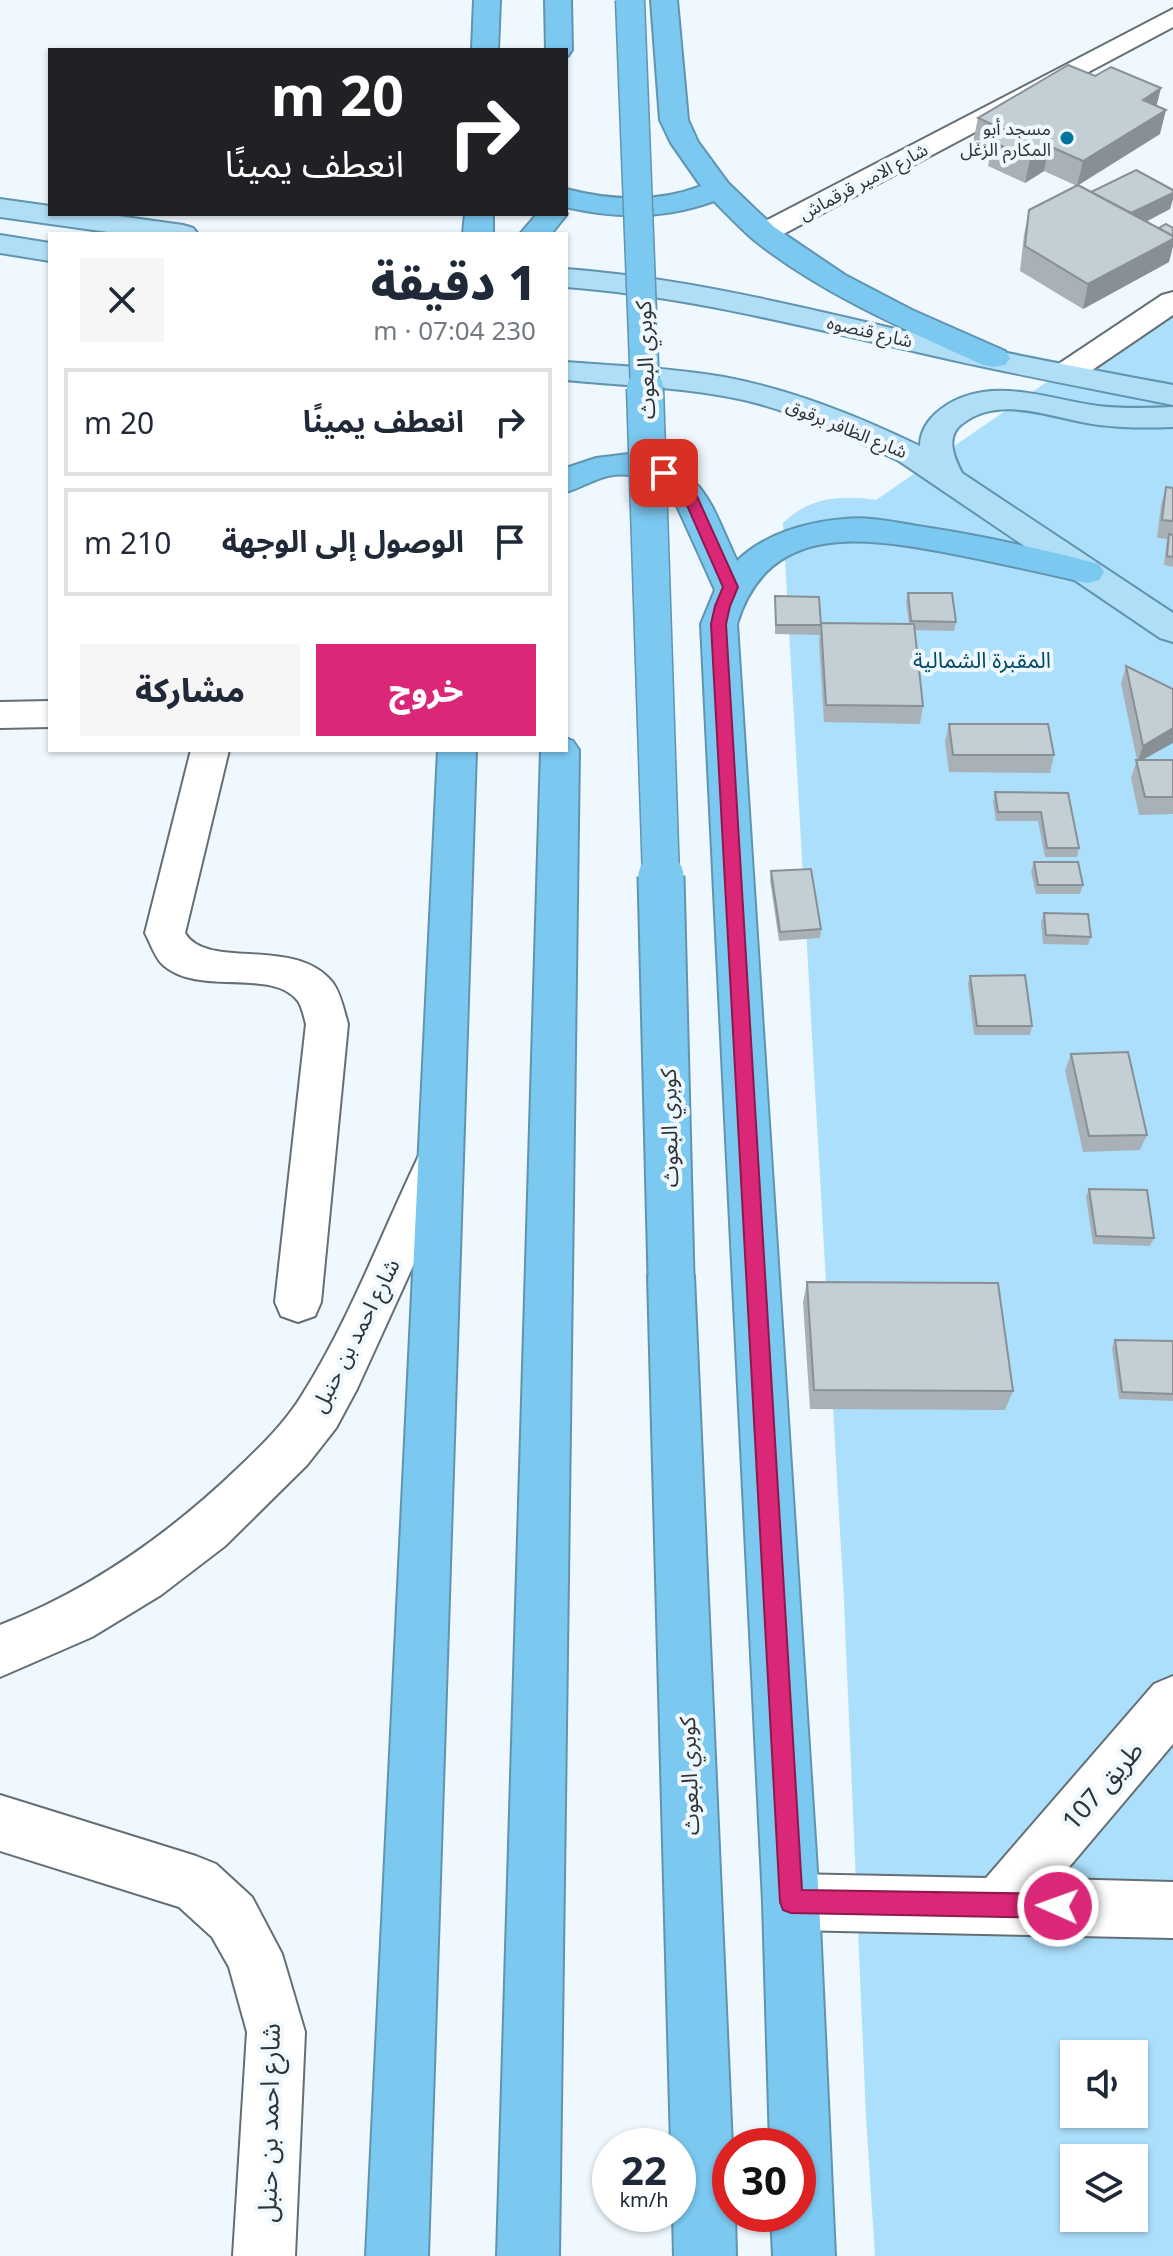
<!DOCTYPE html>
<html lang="ar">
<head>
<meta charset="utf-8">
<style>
  :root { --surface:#fff; --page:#f6f6f7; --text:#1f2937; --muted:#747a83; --line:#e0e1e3; --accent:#db2777 }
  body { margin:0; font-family:"Noto Sans","Noto Sans Arabic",sans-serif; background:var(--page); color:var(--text); direction:rtl; height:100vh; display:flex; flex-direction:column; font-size:30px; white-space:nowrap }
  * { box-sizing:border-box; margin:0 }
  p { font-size:26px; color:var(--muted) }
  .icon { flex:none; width:44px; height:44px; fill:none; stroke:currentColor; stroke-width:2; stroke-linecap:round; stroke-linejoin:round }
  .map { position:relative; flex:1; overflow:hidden; direction:ltr }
  .panel { position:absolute; left:48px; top:232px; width:520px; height:520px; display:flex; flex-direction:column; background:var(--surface); border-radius:0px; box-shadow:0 2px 6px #0004; direction:rtl }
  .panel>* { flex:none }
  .hud { position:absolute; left:48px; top:48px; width:520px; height:168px; border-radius:0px; box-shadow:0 2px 6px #0004; direction:rtl; background:#202124; color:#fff; overflow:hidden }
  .controls { position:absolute; left:1060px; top:2040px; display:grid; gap:16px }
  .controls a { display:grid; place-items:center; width:88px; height:88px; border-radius:0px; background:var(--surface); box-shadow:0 2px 6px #0004; font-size:40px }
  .speed { position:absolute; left:592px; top:2128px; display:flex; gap:16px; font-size:40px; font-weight:700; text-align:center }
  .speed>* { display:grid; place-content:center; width:104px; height:104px; border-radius:50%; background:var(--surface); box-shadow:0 2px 6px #0004; line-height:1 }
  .speed small { font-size:20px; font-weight:400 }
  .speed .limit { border:12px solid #d22; background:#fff; color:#111 }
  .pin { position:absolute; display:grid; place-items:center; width:68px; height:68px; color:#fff; margin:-34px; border-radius:16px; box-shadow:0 4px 12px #0006 }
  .me { position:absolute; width:88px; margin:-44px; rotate:272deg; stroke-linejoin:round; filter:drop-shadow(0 0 6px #0008) }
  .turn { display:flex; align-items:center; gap:28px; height:168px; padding:0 32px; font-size:36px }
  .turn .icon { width:104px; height:104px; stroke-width:2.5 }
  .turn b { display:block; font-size:56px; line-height:68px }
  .round { display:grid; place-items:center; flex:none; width:84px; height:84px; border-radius:0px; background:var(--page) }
  .overview { display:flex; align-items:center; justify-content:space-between; height:136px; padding:0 32px }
  h1 { font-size:48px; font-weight:800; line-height:60px }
  .cta { display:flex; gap:16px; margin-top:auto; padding:16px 32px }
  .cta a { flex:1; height:92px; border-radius:0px; background:var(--accent); color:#fff; font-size:32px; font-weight:800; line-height:92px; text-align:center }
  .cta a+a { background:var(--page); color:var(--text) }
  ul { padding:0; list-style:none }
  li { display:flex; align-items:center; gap:24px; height:108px; margin:0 16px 12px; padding:0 16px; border:4px solid var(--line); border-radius:0px }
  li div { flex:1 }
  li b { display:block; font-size:30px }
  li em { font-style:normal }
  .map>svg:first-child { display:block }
</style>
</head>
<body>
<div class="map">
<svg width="1173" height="2256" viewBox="0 0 1173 2256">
  <rect width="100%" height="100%" fill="#eef8fe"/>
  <path fill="#acdffc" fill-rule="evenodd" d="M1173 295V2256H875L866 2117 844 1601 783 523C810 497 840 495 876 500ZM1074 2054H1134V2114H1074ZM1074 2158H1134V2218H1074Z"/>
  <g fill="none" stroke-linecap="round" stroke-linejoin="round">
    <defs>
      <g id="minor">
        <path d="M1173 9V27L774 239 764 242 754 239 749 233 754 227Z"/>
        <path d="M1173 292V315L1076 381 1065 383 1054 381 1049 374 1054 367 1162 295Z"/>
        <path d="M50 701V727L0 728V702Z"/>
        <path d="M191 750H229L185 933C207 971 296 935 333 983 341 994 344 1011 348 1024L321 1302 315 1316 298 1322 281 1316 275 1302 306 1024C304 1017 302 1007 298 1001 272 967 199 997 163 965 155 958 150 942 145 933Z"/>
        <path d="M441 1138 457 1143 463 1156 357 1389 336 1428 307 1465 225 1546 161 1595 92 1637 0 1677V1625C90 1590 168 1535 238 1468 261 1446 285 1423 302 1395 352 1316 384 1226 425 1143Z"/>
        <path d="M1173 1676V1744L1059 1879 1173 1882V1938L791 1930 771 1922 763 1902 771 1882 791 1874 986 1878 1154 1684Z"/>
        <path d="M0 1795 196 1856 216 1864 252 1897 282 1954 305 2032 295 2256H233L247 2032 229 1967 212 1937 179 1907 0 1851Z"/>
      </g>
      <g id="major">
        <path d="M0 199 50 206V214H104L183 225 193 228 198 234H122L0 217Z"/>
        <path d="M0 235 50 243V261L0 253Z"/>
        <path d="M566 269C686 278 801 307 917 334 1002 353 1088 369 1173 385V405C1088 388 1002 372 917 352 801 326 686 296 566 287Z"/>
        <path d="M566 362C619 366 672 368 724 377 793 390 857 416 920 446 920 431 929 418 941 409 988 374 1046 399 1098 406 1123 409 1148 408 1173 407V427C1148 428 1124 428 1099 425 1056 420 1001 393 962 424 945 437 954 457 962 473L1173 613V642L1160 638 899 461C849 437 798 413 744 400 686 387 625 386 566 380Z"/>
      </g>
      <g id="highway">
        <path d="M474 0H500L498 50H472Z"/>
        <path d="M545 0H571L572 50 568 56 566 50H546Z"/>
        <path d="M651 0H677L688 120 698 142 728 183 774 227 845 275 912 310 1005 351 1010 358 1005 365 994 367 983 365C904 329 822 294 754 240 740 228 727 214 714 201 665 219 616 219 566 207V189C612 201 657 203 701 186L671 143 660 120Z"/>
        <path d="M566 212 567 214 551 234H520L537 214Z"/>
        <path d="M465 214H493V234H463Z"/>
        <path d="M629 454C705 466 708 499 737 561 764 534 807 522 844 519 871 516 897 523 924 527 983 536 1042 549 1099 564L1104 572 1099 580 1087 583C1039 572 991 561 943 552 861 537 767 523 737 624L819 1902 835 2256H773L771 2214H798V2146H770L763 1902 701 624 715 590 673 497C652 477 624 468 596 480 585 484 577 489 566 492V468L596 458Z"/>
        <path d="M566 738 573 741 579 750 559 2256H497L541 750H566Z"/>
        <path d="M438 750H476L428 2256H366Z"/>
        <path d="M671 1256 687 1262 694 1276 732 2146 730 2214H735L736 2256H674L673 2214H678V2146H671L648 1276 655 1262Z"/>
      </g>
    </defs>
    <use href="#minor" stroke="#646f75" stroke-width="4"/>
    <use href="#major" stroke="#6094af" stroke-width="4"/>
    <use href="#highway" stroke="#6094af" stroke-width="4"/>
    <use href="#minor" fill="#fff" fill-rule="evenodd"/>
    <use href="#major" fill="#b0def6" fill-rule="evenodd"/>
    <use href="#highway" fill="#7bc8f0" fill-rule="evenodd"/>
    <defs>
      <path id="highway-bridge-far2" d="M630 0 645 390"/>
      <path id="highway-bridge-far1" d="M645 388 661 878"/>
      <path id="highway-bridge" d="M661 876 671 1276"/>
    </defs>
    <use href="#highway-bridge-far2" stroke="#6094af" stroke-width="31" stroke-linecap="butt"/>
    <use href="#highway-bridge-far1" stroke="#6094af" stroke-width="39" stroke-linecap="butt"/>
    <use href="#highway-bridge" stroke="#6094af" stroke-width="49" stroke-linecap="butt"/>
    <use href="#highway-bridge-far2" stroke="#7bc8f0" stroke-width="28"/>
    <use href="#highway-bridge-far1" stroke="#7bc8f0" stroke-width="36"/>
    <use href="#highway-bridge" stroke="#7bc8f0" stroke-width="45"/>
  </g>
  <g fill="#a8b1b7">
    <path d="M1157 106 1160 134 1078 185 1091 192 1173 190V199L1170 209 1146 222 1159 228H1173V246L1169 262 1083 309 1020 271 1024 235 1029 210 1077 186 1044 171 1025 183 988 166 991 150 973 142 978 118Z"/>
    <path d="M1166 487 1173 488V567L1164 565 1167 539 1157 538 1161 505Z"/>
    <path d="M908 593 956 622 954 631 914 630 923 706 920 724 824 722 819 641 821 623 909 624 906 602Z"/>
    <path d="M775 596 821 625 820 635 775 634Z"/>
    <path d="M1126 666 1173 689 1142 760H1173V814L1139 815 1131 778 1137 760 1121 684Z"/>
    <path d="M949 724 1054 755 1050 773 949 772 945 742Z"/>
    <path d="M995 792 1068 793 1079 848 1077 857H1045L1038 821H996L993 801Z"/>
    <path d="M1034 862 1083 885 1080 894H1036L1031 871Z"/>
    <path d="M771 871 821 929 820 938 779 941 770 880Z"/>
    <path d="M1044 913 1091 937 1088 945 1043 944 1041 922Z"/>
    <path d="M970 976 1032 1026 1030 1035H974L968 984Z"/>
    <path d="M1071 1054 1147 1135 1140 1150 1083 1152 1065 1070Z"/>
    <path d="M1089 1189 1154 1238 1150 1246 1093 1244 1086 1197Z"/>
    <path d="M807 1282 1013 1391 1005 1410 810 1409 803 1302Z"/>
    <path d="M1115 1340 1173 1341V1401L1119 1399 1112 1348Z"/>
  </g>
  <g fill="#889095">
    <path d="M1161 88 1155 112 1143 100Z"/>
    <path d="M1166 110 1160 134 1077 186 1083 161Z"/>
    <path d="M1049 146 1044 171 1025 183 1030 159Z"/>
    <path d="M1173 193V199L1170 209 1125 232 1129 214Z"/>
    <path d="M1173 238V246L1169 262 1083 309 1088 284Z"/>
    <path d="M1173 728V743L1137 763 1143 746Z"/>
  </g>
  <g fill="#c3ced5" stroke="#889095" stroke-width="2">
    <path d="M1068 65 1095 76 1111 67 1161 88 1143 100 1166 110 1083 161 1049 146 1030 159 993 142 1009 132 978 118Z"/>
    <path d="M1136 170 1173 190V193L1131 213 1091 192Z"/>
    <path d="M1078 185 1173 236V239L1088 284 1025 246 1029 210Z"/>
    <path d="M1166 224 1173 228V236L1159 228Z"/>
    <path d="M1166 487 1173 488V521L1162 520Z"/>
    <path d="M1169 534 1173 535V557L1167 556Z"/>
    <path d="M908 593H952L956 622 911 621Z"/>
    <path d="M775 596 819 597 821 625H776Z"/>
    <path d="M821 623 914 624 923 706 826 705Z"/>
    <path d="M1126 666 1173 689V728L1143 746Z"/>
    <path d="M949 724H1048L1054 755H953Z"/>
    <path d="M1136 760H1173V797H1145Z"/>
    <path d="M995 792 1068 793 1079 848H1047L1041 812H998Z"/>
    <path d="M1034 862H1078L1083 885H1038Z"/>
    <path d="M811 869 821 929 780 932 771 871Z"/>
    <path d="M1044 913 1088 914 1091 937 1046 935Z"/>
    <path d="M1025 975 1032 1026H977L970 976Z"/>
    <path d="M1128 1052 1147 1135 1089 1136 1071 1054Z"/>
    <path d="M1089 1189 1147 1190 1154 1238 1096 1236Z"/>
    <path d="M807 1282 998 1283 1013 1391 814 1390Z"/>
    <path d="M1115 1340 1173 1341V1394L1122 1392Z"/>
  </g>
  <path fill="#db2777" stroke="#8e194d" stroke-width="2" d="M664 469 695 492 738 587 730 606 726 624 802 1890 1058 1894 1066 1898 1069 1906 1066 1915 1058 1918 791 1913 783 1910 780 1902 711 624 715 606 723 587 682 494 658 473Z"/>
  <circle fill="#04749f" stroke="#eef8fe" stroke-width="3" cx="1067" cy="138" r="8"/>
  <g text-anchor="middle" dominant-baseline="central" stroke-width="8" stroke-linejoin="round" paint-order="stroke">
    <g font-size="18" fill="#2e3335" stroke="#eef8fe" text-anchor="end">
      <text x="1051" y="128">مسجد أبو<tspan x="1051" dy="21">المكارم الزغل</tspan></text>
    </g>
    <g font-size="18" fill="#2e3335" stroke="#eef8fe">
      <text transform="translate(863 181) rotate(-28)">شارع الامير قرقماش</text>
      <text transform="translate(870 331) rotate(13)">شارع قنصوه</text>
      <text transform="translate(847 428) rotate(22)">شارع الظافر برقوق</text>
    </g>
    <g font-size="22" fill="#2e3335" stroke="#eef8fe">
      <text transform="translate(644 360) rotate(-92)">كوبري البعوث</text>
      <text transform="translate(668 1128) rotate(-91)">كوبري البعوث</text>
      <text transform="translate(354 1335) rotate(-63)">شارع احمد بن حنبل</text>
      <text transform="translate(688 1776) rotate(-92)">كوبري البعوث</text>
    </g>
    <g font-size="22" fill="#034a66" stroke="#eef8fe">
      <text x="982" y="659">المقبرة الشمالية</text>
    </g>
    <g font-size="26" fill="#2e3335" stroke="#eef8fe">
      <text transform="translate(1102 1785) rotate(-49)">طريق 107</text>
      <text transform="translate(268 2123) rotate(-89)">شارع احمد بن حنبل</text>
    </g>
  </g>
</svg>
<div class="controls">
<a><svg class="icon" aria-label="sound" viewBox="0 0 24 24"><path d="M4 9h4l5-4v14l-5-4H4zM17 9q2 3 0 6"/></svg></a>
<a><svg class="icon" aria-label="layers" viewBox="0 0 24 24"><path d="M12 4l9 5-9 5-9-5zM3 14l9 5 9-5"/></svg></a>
</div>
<div class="speed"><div>22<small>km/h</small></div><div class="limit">30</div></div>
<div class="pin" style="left:664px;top:473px;background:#d93025"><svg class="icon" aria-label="arrive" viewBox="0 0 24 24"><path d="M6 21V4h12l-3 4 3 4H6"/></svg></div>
<svg class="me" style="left:1058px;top:1906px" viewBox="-20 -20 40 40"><circle r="17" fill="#db2777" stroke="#fff" stroke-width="3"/><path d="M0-11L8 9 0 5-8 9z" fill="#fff"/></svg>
<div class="hud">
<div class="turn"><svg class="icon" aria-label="right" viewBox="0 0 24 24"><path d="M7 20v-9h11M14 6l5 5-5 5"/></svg><div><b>20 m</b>انعطف يمينًا</div></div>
</div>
<section class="panel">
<div class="overview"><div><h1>1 دقيقة</h1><p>230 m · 07:04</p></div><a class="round"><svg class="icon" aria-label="close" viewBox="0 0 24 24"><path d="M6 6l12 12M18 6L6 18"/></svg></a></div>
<ul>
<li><svg class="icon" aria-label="right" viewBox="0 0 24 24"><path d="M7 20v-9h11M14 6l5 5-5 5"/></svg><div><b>انعطف يمينًا</b></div><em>20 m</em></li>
<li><svg class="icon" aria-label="arrive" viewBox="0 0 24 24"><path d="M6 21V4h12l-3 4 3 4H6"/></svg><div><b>الوصول إلى الوجهة</b></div><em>210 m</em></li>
</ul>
<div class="cta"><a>خروج</a><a>مشاركة</a></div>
</section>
</div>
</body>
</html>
